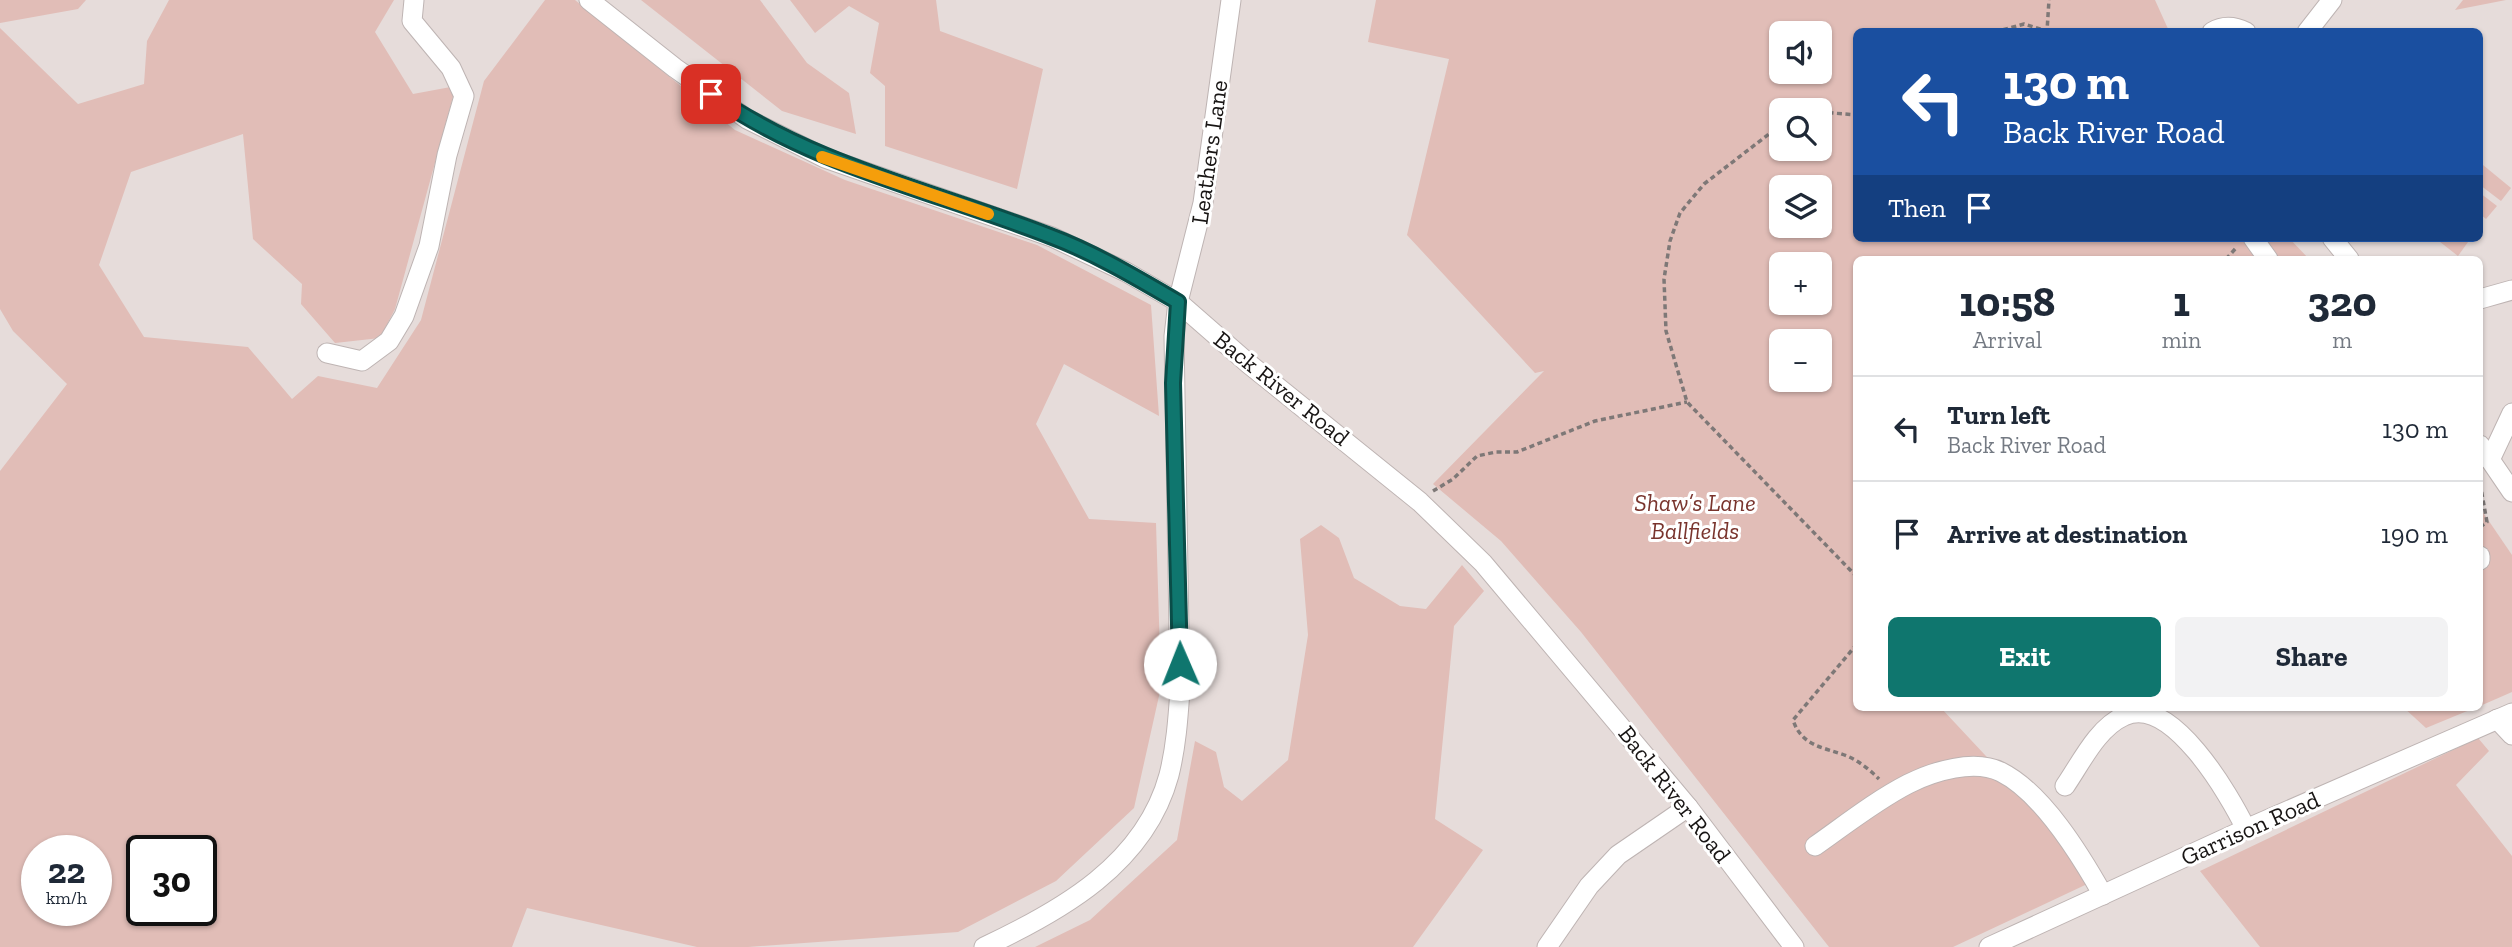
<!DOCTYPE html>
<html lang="en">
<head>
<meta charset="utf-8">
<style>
  :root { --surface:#fff; --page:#f2f2f3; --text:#1f2937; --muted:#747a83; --line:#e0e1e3; --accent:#0f766e }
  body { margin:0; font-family:"Zilla Slab",serif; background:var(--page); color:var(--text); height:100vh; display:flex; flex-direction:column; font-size:26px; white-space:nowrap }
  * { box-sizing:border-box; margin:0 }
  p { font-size:23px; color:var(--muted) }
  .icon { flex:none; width:38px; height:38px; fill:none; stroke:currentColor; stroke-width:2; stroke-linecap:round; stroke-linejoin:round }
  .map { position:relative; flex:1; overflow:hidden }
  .sheet { position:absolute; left:1853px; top:256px; width:630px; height:455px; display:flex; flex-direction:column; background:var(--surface); border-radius:10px; box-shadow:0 2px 5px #0004 }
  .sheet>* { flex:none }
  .top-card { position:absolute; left:1853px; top:28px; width:630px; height:214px; border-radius:10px; box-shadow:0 2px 5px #0004; background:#1a4fa0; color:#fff; overflow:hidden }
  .tools { position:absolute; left:1769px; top:21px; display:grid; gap:14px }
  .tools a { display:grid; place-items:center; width:63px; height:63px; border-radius:10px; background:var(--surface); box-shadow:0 2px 5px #0004; font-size:35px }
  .speed { position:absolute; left:21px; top:835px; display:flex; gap:14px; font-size:35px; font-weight:700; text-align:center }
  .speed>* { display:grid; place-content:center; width:91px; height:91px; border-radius:50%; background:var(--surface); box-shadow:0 2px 5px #0004; line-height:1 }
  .speed small { font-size:18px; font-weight:400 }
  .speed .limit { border:4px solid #111; border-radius:10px; background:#fff; color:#111 }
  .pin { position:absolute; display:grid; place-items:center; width:60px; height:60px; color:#fff; margin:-30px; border-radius:14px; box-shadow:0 4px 10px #0006 }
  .me { position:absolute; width:77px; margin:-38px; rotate:359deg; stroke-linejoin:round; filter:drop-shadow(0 0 5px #0008) }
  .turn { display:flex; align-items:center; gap:24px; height:147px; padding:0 35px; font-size:32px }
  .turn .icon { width:91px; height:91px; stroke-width:2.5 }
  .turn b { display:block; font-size:49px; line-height:60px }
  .then { display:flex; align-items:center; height:66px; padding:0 35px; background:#0003; gap:14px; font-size:26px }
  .eta { display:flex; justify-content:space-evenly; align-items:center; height:119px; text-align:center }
  .eta b { font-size:42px; font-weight:700; line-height:49px }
  .cta { display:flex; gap:14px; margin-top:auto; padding:14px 35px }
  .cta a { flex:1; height:80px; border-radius:10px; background:var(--accent); color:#fff; font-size:28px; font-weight:700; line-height:80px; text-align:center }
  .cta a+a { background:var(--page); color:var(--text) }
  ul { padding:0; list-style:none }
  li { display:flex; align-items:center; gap:21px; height:105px; padding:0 35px; border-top:2px solid var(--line) }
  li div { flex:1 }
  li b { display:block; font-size:26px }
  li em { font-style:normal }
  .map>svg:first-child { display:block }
</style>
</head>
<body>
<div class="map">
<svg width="2512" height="947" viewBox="0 0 2512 947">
  <rect width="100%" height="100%" fill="#e6dcda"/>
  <g fill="#e1bdb7" fill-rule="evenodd">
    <path d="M0 0H86L78 9 0 23Z"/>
    <path d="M169 0H394L375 32 413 94 456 86 395 309 380 338 335 343 301 304 302 284 253 239 243 134 131 172 99 265 144 337 248 347 292 399 318 376 377 388 421 320 484 81 545 0H575L735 130 845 180 1037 245 1151 305 1159 416 1064 364 1036 424 1089 519 1156 523 1161 687 1134 808 1056 881 958 932 748 947H697L527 908 512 947H0V471L67 384 13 331 0 309V28L78 104 144 84 147 41ZM37 850H96V910H37ZM142 850H201V910H142Z"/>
    <path d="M641 0H760L807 63 849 93 856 134 782 111Z"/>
    <path d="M790 0H936L940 31 1043 69 1017 189 885 146V86L870 73 879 23 849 6 815 33Z"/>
    <path d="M1376 0H2155L2169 31 1857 32V238H2289L2309 259H1857V707H1944L1942 709 2100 878 1953 947H1829L1581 632 1501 541 1433 484 1544 371 1535 373 1407 235 1449 59 1368 42ZM1782 33H1820V72H1782ZM1782 110H1820V149H1782ZM1782 187H1820V226H1782ZM1782 264H1820V303H1782ZM1782 341H1820V380H1782Z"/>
    <path d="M2463 0H2506L2455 10Z"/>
    <path d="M2483 165 2511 188 2501 201 2480 185Z"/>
    <path d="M2480 193 2497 206 2486 219 2480 214Z"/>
    <path d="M2435 238H2463L2468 242 2458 256Z"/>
    <path d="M2480 508 2512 555V692L2480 706Z"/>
    <path d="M1321 525 1339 538 1354 578 1400 606 1426 609 1462 565 1484 591 1454 626 1435 819 1483 850 1413 947H1035L1090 920 1177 840 1195 741 1216 752 1224 787 1242 801 1288 760 1308 635 1300 539Z"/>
    <path d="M2403 707H2477L2426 728Z"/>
    <path d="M2478 738 2489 751 2456 785 2512 856V947H2260L2200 871Z"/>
  </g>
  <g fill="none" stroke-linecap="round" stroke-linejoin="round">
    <defs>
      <g id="minor">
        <path d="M589 0 675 68 747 119 825 158 1052 237 1126 272 1178 302 1249 364 1420 502 1483 563 1688 807 1794 947"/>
        <path d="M2212 32C2224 25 2234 26 2246 32"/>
        <path d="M2307 32 2332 0"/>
        <path d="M2253 238 2268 259"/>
        <path d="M2332 238 2349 259"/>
        <path d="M2480 299 2512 290"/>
        <path d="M327 353 362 361 389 341 404 316 429 246 447 155 464 96 451 68 412 21 414 0"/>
        <path d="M2480 445 2512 492"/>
        <path d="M2490 460 2512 413"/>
        <path d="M2480 556V560"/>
        <path d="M2497 719 2512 735"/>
        <path d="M2065 786C2081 763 2097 728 2124 716 2171 693 2230 796 2246 829"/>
        <path d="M1815 846C1845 825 1875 801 1908 784 1934 771 1974 759 2001 772 2043 793 2081 856 2103 895"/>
        <path d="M984 947C1061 911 1145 864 1169 775 1176 747 1178 719 1180 690L1174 336 1178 302 1203 203 1231 0"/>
        <path d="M1547 947 1589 886 1618 855 1688 807"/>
        <path d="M1989 947 2246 829 2512 713"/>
      </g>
    </defs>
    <use href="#minor" stroke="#beb4b3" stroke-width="21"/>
    <g stroke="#7e7877" stroke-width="3.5" stroke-dasharray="5 3.5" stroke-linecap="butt">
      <path d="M1995 32 2024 24 2047 31 2049 0"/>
      <path d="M1820 112 1857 115"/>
      <path d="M1782 124 1704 184 1680 213 1670 241 1664 279 1666 331 1687 402 1857 577"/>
      <path d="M2226 259 2237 247"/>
      <path d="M1433 491 1453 479 1477 456 1496 452H1517L1595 421 1687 402"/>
      <path d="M2480 527 2487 522 2480 483"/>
      <path d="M1857 644 1793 720C1802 747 1824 747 1847 756 1859 761 1870 770 1879 779"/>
    </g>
    <use href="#minor" stroke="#fff" stroke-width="19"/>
  </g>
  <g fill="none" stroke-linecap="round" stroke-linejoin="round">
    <defs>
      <path id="route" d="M711 94C813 166 935 191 1050 236 1095 253 1137 278 1178 302L1173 383 1180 664"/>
    </defs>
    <use href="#route" stroke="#0a4d48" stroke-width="18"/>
    <use href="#route" stroke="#0f766e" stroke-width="12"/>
    <path stroke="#f59e0b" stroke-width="12" d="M822 157 988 214"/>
  </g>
  <g text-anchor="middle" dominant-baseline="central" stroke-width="6" stroke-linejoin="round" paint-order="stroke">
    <g font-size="24" fill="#181514" stroke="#fff">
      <text transform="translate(1209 152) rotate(-82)">Leathers Lane</text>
      <text transform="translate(1282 388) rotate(39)">Back River Road</text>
      <text transform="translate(1675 794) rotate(52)">Back River Road</text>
      <text transform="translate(2250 828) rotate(-24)">Garrison Road</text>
    </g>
    <g font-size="24" font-style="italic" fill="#79342d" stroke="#fff">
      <text x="1695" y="502">Shaw’s Lane<tspan x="1695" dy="28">Ballfields</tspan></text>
    </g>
  </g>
</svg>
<div class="tools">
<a><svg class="icon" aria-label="sound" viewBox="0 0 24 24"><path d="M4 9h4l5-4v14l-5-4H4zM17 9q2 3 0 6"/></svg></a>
<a><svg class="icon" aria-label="search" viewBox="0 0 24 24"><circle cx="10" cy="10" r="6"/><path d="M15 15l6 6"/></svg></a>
<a><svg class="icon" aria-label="layers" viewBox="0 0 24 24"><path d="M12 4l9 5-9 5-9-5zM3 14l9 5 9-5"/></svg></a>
<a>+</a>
<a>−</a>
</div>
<div class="speed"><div>22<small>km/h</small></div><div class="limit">30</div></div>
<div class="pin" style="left:711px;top:94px;background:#d93025"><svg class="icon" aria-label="arrive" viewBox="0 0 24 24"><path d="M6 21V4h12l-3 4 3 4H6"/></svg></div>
<svg class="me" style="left:1180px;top:664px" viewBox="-20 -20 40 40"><circle r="19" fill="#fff"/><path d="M0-13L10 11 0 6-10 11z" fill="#0f766e"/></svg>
<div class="top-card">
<div class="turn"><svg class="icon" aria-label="left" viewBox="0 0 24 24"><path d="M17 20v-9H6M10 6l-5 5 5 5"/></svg><div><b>130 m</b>Back River Road</div></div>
<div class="then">Then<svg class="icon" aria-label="arrive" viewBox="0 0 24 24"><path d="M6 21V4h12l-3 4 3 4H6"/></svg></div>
</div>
<section class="sheet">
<div class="eta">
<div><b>10:58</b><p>Arrival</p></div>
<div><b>1</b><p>min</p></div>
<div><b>320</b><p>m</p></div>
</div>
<ul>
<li><svg class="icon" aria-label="left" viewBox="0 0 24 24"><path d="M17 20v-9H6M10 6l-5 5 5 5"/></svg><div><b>Turn left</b><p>Back River Road</p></div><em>130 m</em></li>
<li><svg class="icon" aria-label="arrive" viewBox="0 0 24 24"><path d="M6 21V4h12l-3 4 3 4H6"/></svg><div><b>Arrive at destination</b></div><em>190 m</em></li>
</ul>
<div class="cta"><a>Exit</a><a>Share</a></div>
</section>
</div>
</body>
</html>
